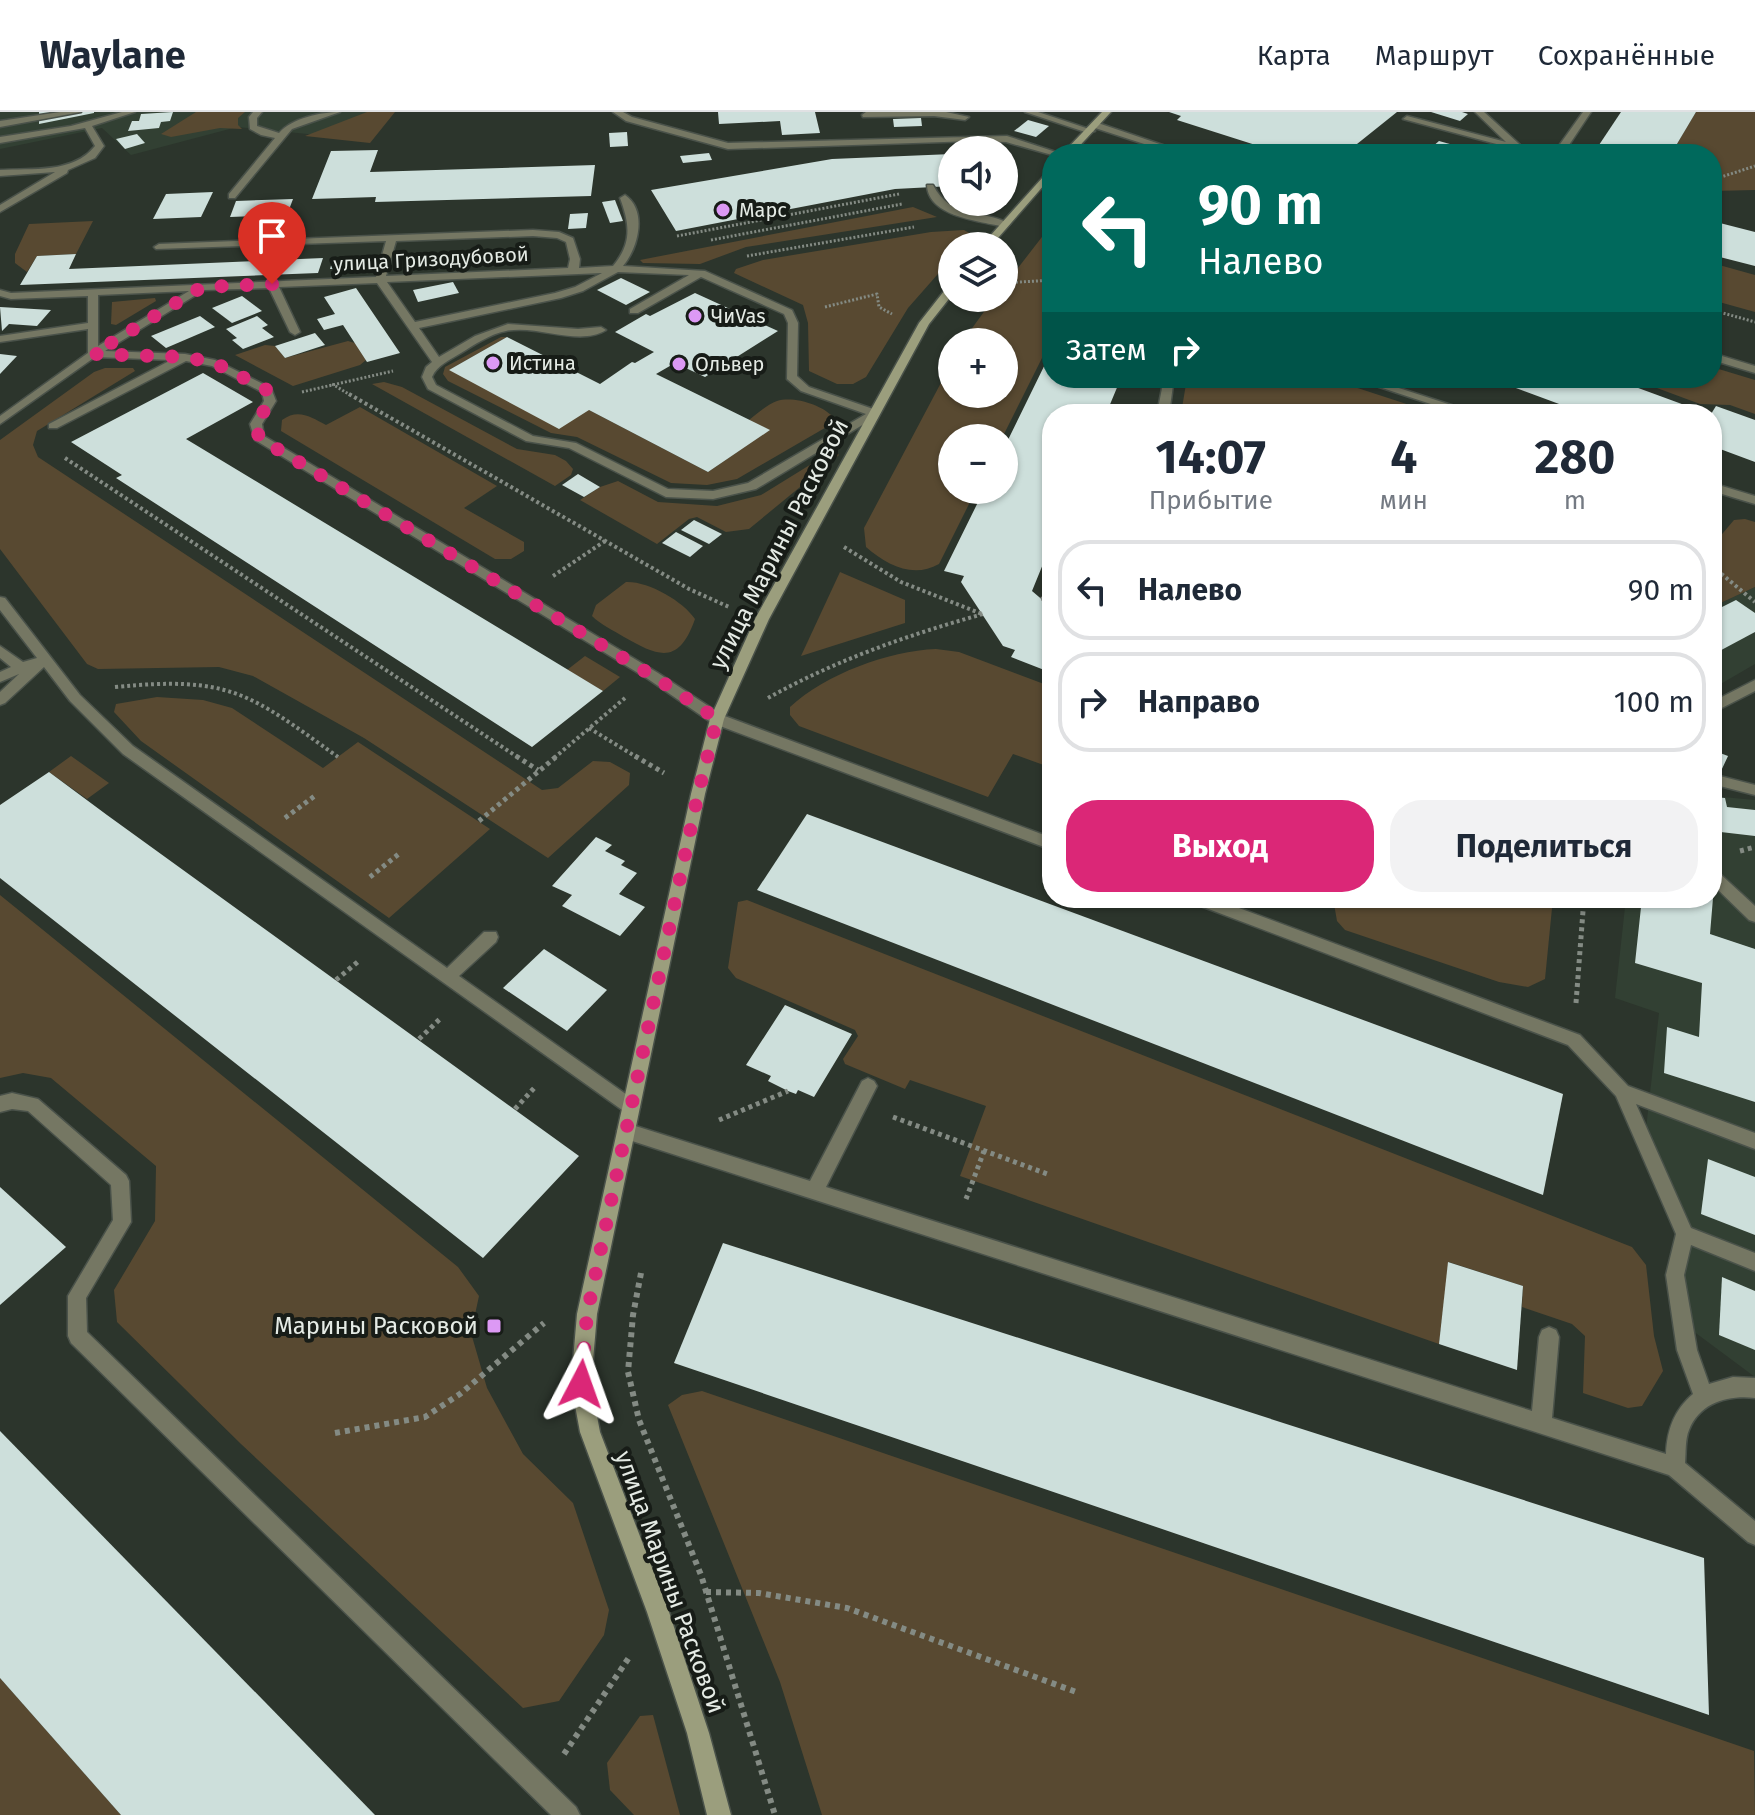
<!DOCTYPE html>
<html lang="ru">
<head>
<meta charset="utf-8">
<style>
  :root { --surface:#fff; --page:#f2f2f3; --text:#1f2937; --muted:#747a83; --line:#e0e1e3; --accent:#db2777 }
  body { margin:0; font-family:"Fira Sans",sans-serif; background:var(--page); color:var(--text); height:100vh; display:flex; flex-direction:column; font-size:30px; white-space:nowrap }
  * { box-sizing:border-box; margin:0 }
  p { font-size:26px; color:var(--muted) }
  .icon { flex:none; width:44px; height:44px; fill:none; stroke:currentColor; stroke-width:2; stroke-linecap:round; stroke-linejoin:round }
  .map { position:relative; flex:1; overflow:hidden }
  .side { position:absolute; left:1042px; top:292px; width:680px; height:504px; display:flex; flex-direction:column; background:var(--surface); border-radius:32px; box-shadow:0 2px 6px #0004 }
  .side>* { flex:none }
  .hud { position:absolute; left:1042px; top:32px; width:680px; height:244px; border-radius:32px; box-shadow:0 2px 6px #0004; background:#00695c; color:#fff; overflow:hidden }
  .tools { position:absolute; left:938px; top:24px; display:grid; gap:16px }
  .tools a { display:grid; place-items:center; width:80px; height:80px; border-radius:50%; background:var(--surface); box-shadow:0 2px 6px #0004; font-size:40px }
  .pin { position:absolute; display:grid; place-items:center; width:68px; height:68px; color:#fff; margin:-82px -34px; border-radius:50% 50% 50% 0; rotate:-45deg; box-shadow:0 0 8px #0007 }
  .pin .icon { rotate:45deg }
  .me { position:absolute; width:88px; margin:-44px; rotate:4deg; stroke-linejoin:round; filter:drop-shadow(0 0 6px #0008) }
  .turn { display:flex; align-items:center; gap:28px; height:168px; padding:0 24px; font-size:36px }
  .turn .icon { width:104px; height:104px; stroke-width:2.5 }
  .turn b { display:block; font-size:56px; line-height:68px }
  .then { display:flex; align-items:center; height:76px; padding:0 24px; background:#0003; gap:16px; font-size:30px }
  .eta { display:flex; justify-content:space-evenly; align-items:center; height:136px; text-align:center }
  .eta b { font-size:48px; font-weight:700; line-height:56px }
  .primary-button { display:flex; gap:16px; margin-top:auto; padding:16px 24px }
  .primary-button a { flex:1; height:92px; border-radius:32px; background:var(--accent); color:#fff; font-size:32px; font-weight:700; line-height:92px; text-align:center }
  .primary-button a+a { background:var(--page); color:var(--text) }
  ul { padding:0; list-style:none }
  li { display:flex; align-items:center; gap:24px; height:100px; margin:0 16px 12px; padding:0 8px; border:4px solid var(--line); border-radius:32px }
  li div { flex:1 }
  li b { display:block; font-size:30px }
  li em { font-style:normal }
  header { display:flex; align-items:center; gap:48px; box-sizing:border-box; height:112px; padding:0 40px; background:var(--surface); border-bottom:2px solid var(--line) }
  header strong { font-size:38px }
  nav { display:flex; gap:44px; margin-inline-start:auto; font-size:28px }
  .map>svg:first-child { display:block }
</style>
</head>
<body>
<header>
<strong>Waylane</strong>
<nav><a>Карта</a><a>Маршрут</a><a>Сохранённые</a></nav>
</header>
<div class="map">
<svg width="1755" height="1703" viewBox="0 0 1755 1703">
  <rect width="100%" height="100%" fill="#2c352c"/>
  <g fill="#324033">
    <path d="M0 0H388L369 28 237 15 131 43 102 16 0 37Z"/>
    <path d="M1755 475V552L1712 577V495Z"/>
    <path d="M1712 684 1755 688V1265L1685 1213 1682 1109 1646 1017 1659 901 1615 886 1626 786H1712Z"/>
  </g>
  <g fill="#584931">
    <path d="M196 0H245L238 6V13L242 17 220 16 171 25 161 22Z"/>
    <path d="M367 0H395L370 31 305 24Z"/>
    <path d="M1696 0H1755V78L1712 79V42H1671Z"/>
    <path d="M913 95 937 105 746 135 700 152 643 151 640 148Z"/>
    <path d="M93 109 76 142 37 144 27 160 15 151V142L29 112Z"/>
    <path d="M1052 112V226L1002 326H952V378H976L939 452C913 467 887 453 866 435L864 416 952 250V282H1004V230H962L994 186H1004V174Z"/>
    <path d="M964 118 973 123 963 134H952V146L908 196 866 265 853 272H837L809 259 808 211 803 193 734 161 736 157 763 148 931 120Z"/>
    <path d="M1712 151 1755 163V200L1712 188Z"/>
    <path d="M155 186 156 189 116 213 111 212 112 190Z"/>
    <path d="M501 225H507L449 258 589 298 708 360 769 318 749 308C757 302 768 292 777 289 794 284 822 293 833 305L830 313 737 367 707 373 671 371 577 325 551 321 448 269 443 262 445 255Z"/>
    <path d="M348 229 355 231 366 248 360 253 293 274 235 243 265 233 275 234 285 246Z"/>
    <path d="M1712 255 1755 268V302L1730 293 1700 292 1630 266H1712Z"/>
    <path d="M105 256H133L135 259 37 319 33 333 38 345 542 678 558 676 593 649 610 650 630 661 629 673 548 746 364 626 253 564 219 555 98 557 87 552 0 437V328L94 260Z"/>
    <path d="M1187 266H1327L1437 302H1181Z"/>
    <path d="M384 270 402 275 517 337 555 343 566 349 573 357 571 363 555 374 372 272Z"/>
    <path d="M360 295 497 374 464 396 524 430V439L511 447H495L281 319 282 308C298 296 311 305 326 313Z"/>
    <path d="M834 338 839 343 749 417 726 420 697 405 689 407 657 432 580 388 600 375 618 369 658 390 717 394 761 383Z"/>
    <path d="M1745 407 1755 410V475L1712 495V434L1734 408Z"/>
    <path d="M840 460 905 488V511L801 544Z"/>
    <path d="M626 470C648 469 683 489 695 507 679 553 659 545 624 525 613 518 601 513 592 504L596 493Z"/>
    <path d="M936 537 959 540 1052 575V656L1013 642 988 685 799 614 790 603V595C826 562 888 539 936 537Z"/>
    <path d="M585 544 620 565 603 579 567 558Z"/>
    <path d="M157 585 203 588 232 596 323 656 358 630 490 717 389 806 141 629 114 600 116 592Z"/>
    <path d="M71 644 109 671 87 687 49 660Z"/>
    <path d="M0 783 458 1155 479 1184 471 1221 487 1276 523 1342 573 1391 609 1498 604 1523 559 1589 523 1596 241 1332 117 1210 114 1178 155 1109 156 1054 51 966 23 961 0 966Z"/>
    <path d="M1333 786H1553L1545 867 1528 875 1499 870 1345 818 1337 809Z"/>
    <path d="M747 788 1632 1135 1646 1153 1654 1224 1663 1259 1642 1294 1628 1296 1583 1281 1585 1224 1572 1212 1522 1195 1523 1174 1449 1150 1439 1232 960 1064 986 994 910 968 905 977 845 952 843 947 858 924 855 918 736 866 728 856 738 790Z"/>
    <path d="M702 1279 1754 1639 1755 1703H822L780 1570 668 1293 682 1283Z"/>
    <path d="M0 1566 121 1703H0Z"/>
    <path d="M653 1603 680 1703H634L610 1678 607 1651 640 1604Z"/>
  </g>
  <g fill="#cddfdb">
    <path d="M39 0H94V1L39 12Z"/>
    <path d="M173 0 170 9 161 10 159 16 128 19 132 9H139L141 2Z"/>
    <path d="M718 0H815L820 21 782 23 780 9 719 12Z"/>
    <path d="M1169 0H1397L1357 32 1388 42H1284L1177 8 1181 4Z"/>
    <path d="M1431 0H1462L1468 2 1460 9Z"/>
    <path d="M1621 0H1696L1671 42H1593Z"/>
    <path d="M921 6 922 14 894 15 893 7Z"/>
    <path d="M1028 8 1049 14 1036 25 1014 19Z"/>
    <path d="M627 20 628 34 610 35 609 21Z"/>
    <path d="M137 22 145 31 125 37 116 27Z"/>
    <path d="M1439 29 1457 34 1449 42H1424Z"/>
    <path d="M378 38 370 60 595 53 591 84 375 90 376 85 312 87 331 39Z"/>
    <path d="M709 41 712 48 683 51 680 44Z"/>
    <path d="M952 42V74L895 77 676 119 651 78 832 47Z"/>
    <path d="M213 80 201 105 153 107 166 82Z"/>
    <path d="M293 87 287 103 230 105 236 89Z"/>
    <path d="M615 88 623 109 610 111 602 90Z"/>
    <path d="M588 101 586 116 568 117 570 102Z"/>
    <path d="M1712 109 1755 120V154L1712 143Z"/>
    <path d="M76 142 69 157 323 146 318 161 20 173 37 144Z"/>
    <path d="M363 146 360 156 330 157 333 147Z"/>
    <path d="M621 166 650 180 626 193 597 178Z"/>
    <path d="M453 170 459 181 418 190 413 178Z"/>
    <path d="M356 176 400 241 367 250 343 213 324 218 317 207 335 202 324 185Z"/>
    <path d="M695 181 778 219 705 265 675 251 656 262 770 318 708 360 589 298 559 317 449 258 507 225 600 272 632 250 635 251 654 240 615 220 646 202 650 204Z"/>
    <path d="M242 184 262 199 232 211 212 196Z"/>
    <path d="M0 195 51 198 37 214 9 212 2 219Z"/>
    <path d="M200 204 215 215 166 236 151 224Z"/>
    <path d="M257 204 268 213 262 216 274 225 243 237 232 228 237 226 226 217Z"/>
    <path d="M315 221 325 233 285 246 275 234Z"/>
    <path d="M1052 238V266H1121L1106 302H1052V430L1032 479 1052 496V561L1011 545 1015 538 1003 534 961 470 964 464 944 459 984 378H1004V336Z"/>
    <path d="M0 242 17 244 0 262Z"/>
    <path d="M203 261 253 290 186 327 603 579 532 635 116 366 122 363 71 330Z"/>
    <path d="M1452 266H1485L1476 275Z"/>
    <path d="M1489 266H1590L1597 269 1611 266 1709 302H1608L1583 293 1578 299Z"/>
    <path d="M1716 294 1755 308V350L1712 334 1711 302Z"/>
    <path d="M578 362 600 375 584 385 562 373Z"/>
    <path d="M694 408 722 422 709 432 681 418Z"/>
    <path d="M676 420 703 434 690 445 662 431Z"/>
    <path d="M1736 488 1755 501V520L1712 543V500Z"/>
    <path d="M1712 638 1728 644 1721 659 1712 655Z"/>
    <path d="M49 660 107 703 579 1044 483 1146 0 766V693Z"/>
    <path d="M1712 685 1725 686 1727 695 1755 698V724L1712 719Z"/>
    <path d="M807 702 1563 982 1543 1083 757 778Z"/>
    <path d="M596 725 612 733 605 739 625 749 621 753 637 761 619 782 645 795 620 824 562 794 572 783 552 774Z"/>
    <path d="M1642 786H1713L1710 822 1755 837V990L1664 961 1667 915 1699 925 1702 871 1635 851Z"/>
    <path d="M544 837 607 878 567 919 503 876Z"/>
    <path d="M785 893 852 922 814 985 798 978 796 982 788 979 768 969 771 964 746 953Z"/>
    <path d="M1708 1047 1755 1065V1123L1701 1102Z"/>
    <path d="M0 1075 66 1135 0 1193Z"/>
    <path d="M723 1131 1704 1446 1709 1603 674 1251Z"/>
    <path d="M1448 1150 1523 1174 1517 1258 1439 1232Z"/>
    <path d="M1722 1165 1755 1179V1238L1719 1223Z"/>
    <path d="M0 1319 303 1629 375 1703H121L0 1566Z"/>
  </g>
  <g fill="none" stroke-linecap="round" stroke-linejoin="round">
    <defs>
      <g id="lane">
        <path d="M60 0H81L0 15V9Z"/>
        <path d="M122 0H135L92 14 104 34 95 46 68 58 67 61 0 100V93L55 60 0 64V58C32 56 73 62 95 34L85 16 0 31V25L71 14Z"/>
        <path d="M253 0H262L257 6V14L279 21C292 6 321 0 340 0L292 17 235 86H229V82L275 26 261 23 250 17 249 5Z"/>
        <path d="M613 0H623L632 5 728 31 1007 24 1062 42 1052 43 1006 30 974 29 728 37 626 9Z"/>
        <path d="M866 0H946L969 5 965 8 934 4 863 5 862 3Z"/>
        <path d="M1025 0H1038L1095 19 1088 21Z"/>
        <path d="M1475 0H1484L1530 42H1520L1515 37 1403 7 1407 4 1506 30Z"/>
        <path d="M1583 0H1591L1563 42H1553Z"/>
        <path d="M1092 11H1098L1189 42H1175L1092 15Z"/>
        <path d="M927 73H933C952 109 981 96 1010 112L1005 115C980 109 928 105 927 73Z"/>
        <path d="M625 83C648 99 638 136 623 154L705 159 792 198 798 211 797 264 809 275 879 299V303L756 377 713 387 666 385 569 336 526 329 428 277 422 265 426 255 432 250 377 171 279 175 300 220 295 223 290 220 269 176 204 178 105 239 185 242 215 248 271 276 276 289 262 312 264 324 658 561 722 603 1052 726V738L712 611 648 567 255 328 250 312 264 289 262 280 212 254 186 249 57 316H49V312L171 248 95 245 0 312V304L88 241V217L0 230V224L88 211V184L11 187 0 184V178L11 181 376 165 386 129 156 137 154 135 159 132 533 118 559 120 573 126 580 147 579 156 613 154C632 131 630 113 620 86ZM533 124 557 126 566 130 570 147 568 156 386 164 396 129ZM618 160 689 163 630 197V201H638L701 165 784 202 788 211 787 267 801 279 866 302 748 371 713 379 668 377 576 331 533 324 436 273 432 265C437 253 450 248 461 241 474 233 490 222 506 219 537 212 579 235 606 218L601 215 578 217 508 212 475 224 439 245 419 216 561 186 583 179ZM602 161 575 175 555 181 415 210 387 170ZM189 179 98 234V183Z"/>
        <path d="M1712 241 1755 254V261L1712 248Z"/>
        <path d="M1164 266H1174L1169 302H1157Z"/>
        <path d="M1352 266H1368L1479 302H1461Z"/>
        <path d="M1712 371 1755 384V392L1712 379Z"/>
        <path d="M0 485 5 486 80 583 133 634 447 856 484 820H496L498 825 496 830 459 864 637 990 640 995 637 1000 631 1003 625 1000 123 642 70 589 44 555 5 591 0 593V580L19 562 0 570V560L11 555 0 546V534L23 550 37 546 0 498Z"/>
        <path d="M1755 568V579L1712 601V590Z"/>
        <path d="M1712 662 1755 673V683L1712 672Z"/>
        <path d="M1712 757 1717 759 1755 794V810L1749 808 1712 772Z"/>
        <path d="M1187 786H1212L1580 923 1628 974 1755 1021V1037L1636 992 1691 1116 1755 1141V1159L1691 1133 1684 1163 1697 1238 1709 1272 1733 1265 1755 1266V1286C1729 1283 1700 1290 1689 1318 1685 1327 1686 1340 1685 1351L1755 1409V1433L1748 1430 1669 1363 626 1027 620 1025 617 1019 620 1013 626 1011 810 1069 862 969 868 966 874 969 877 974 826 1075 1532 1299 1539 1225 1542 1218 1549 1215 1556 1218 1559 1225 1552 1306 1666 1342C1667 1318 1674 1298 1693 1282L1677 1238 1666 1163 1676 1122 1616 984 1568 933 1190 790Z"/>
        <path d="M12 981 38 987 126 1063 129 1069 131 1110 86 1186 87 1220 576 1695 580 1703H551L71 1231 68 1224V1184L113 1108 111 1073 28 999 12 997 0 1000V984Z"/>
      </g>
      <g id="secondary">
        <path d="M1102 0H1111L1072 42H1062Z"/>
        <path d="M1052 55V64L991 134H981Z"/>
        <path d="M952 173V183L929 212 769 507 724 607 705 682 597 1202 591 1272 600 1320 669 1500 709 1621 731 1703H707L687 1621 647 1500 580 1320 571 1272 577 1202 691 682 710 607 755 507 919 211 948 174Z"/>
      </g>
    </defs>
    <use href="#lane" stroke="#4a524a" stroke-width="3"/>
    <use href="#secondary" stroke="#4a524a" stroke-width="3"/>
    <g stroke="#848b84" stroke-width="3" stroke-dasharray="2 2" stroke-linecap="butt">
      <path d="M1712 68 1755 54"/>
      <path d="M677 124 899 82"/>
      <path d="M711 128 902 92"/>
      <path d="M747 144 914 115"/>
      <path d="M1004 171 1052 168"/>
      <path d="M825 195 877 182 879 195 892 202"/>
      <path d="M1712 198 1755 210"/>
      <path d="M1201 269 1213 266"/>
      <path d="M332 272 352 284"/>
      <path d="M302 280 393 259"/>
    </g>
    <g stroke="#848b84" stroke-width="4" stroke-dasharray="3 3" stroke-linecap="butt">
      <path d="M349 282 689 477 729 495"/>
      <path d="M65 346 519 646"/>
      <path d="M844 435 901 470 982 502"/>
      <path d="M1712 454 1755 490"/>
      <path d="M553 464 605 429"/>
      <path d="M1041 487 1052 484"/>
      <path d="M115 575C229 564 248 580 338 645"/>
      <path d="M768 586C836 548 908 523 983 502"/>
      <path d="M589 616 638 646"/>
      <path d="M554 646 625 586"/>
    </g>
    <g stroke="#848b84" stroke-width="5" stroke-dasharray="4 4" stroke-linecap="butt">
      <path d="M516 644 538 658"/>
      <path d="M635 644 664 661"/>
      <path d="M285 706 316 683"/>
      <path d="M479 709 557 644"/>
      <path d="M1740 739 1755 735"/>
      <path d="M370 765 400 741"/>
      <path d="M336 868 360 848"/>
      <path d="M1576 891 1584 786"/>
      <path d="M419 927 441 906"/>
      <path d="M515 997 536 974"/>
      <path d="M893 1005 1050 1063"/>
      <path d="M719 1008 788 979"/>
      <path d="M966 1087 984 1039"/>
    </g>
    <g stroke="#848b84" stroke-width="6" stroke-dasharray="5 5" stroke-linecap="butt">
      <path d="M641 1161 633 1203 628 1260 639 1308 701 1463 775 1703"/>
      <path d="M335 1321 425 1305 460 1282 544 1211"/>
      <path d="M706 1480 759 1481 847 1496 1079 1581"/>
      <path d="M564 1642 630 1544"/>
    </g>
    <use href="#lane" fill="#757763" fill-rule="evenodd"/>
    <use href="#secondary" fill="#9b9e7d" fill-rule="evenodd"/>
  </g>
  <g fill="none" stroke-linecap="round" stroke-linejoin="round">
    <path stroke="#db2777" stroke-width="14" stroke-dasharray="0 25.2" d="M272 172 202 175 93 242 185 245 215 251 267 278 270 289 256 312 259 326 653 564 717 607 698 682 587 1202 581 1272"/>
  </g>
  <g fill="#dc99f4" stroke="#171c17" stroke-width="3">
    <circle cx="723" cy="98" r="8"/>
    <circle cx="695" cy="204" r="8"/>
    <circle cx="493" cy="251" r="8"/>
    <circle cx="679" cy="252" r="8"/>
    <rect x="486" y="1206" width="16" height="16" rx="4"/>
  </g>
  <g text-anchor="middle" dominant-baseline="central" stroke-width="8" stroke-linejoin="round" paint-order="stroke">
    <g font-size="20" fill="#e5ebe5" stroke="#171c17" text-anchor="start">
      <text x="739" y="98">Марс</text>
      <text x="711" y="204">ЧиVas</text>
      <text x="509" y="251">Истина</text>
      <text x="695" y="252">Ольвер</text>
    </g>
    <g font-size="20" fill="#e5ebe5" stroke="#171c17">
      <text transform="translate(431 147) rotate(-3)">улица Гризодубовой</text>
    </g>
    <g font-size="24" fill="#e5ebe5" stroke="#171c17">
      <text transform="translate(779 432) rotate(-63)">улица Марины Расковой</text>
      <text transform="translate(670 1470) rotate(70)">улица Марины Расковой</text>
    </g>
    <g font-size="24" fill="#e5ebe5" stroke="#171c17" text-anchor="end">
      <text x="478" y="1214">Марины Расковой</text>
    </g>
  </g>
</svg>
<div class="tools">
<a><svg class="icon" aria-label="sound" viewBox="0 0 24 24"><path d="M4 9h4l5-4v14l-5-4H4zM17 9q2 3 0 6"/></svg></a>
<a><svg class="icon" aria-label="layers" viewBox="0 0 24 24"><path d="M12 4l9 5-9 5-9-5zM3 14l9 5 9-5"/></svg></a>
<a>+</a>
<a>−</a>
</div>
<div class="pin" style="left:272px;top:172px;background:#d93025"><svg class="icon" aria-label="arrive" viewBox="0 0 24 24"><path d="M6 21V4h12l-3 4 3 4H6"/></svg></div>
<svg class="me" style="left:581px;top:1272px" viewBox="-20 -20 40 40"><path d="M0-17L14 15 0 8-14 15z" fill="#db2777" stroke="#fff" stroke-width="4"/></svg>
<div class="hud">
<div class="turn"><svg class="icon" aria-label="left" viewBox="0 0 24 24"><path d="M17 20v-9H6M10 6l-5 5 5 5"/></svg><div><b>90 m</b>Налево</div></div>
<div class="then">Затем<svg class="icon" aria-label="right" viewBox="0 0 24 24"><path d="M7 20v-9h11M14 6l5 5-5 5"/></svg></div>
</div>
<section class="side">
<div class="eta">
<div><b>14:07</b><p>Прибытие</p></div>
<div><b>4</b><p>мин</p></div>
<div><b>280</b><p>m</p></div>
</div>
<ul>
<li><svg class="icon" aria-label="left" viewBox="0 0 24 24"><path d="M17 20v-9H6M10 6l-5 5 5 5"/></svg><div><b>Налево</b></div><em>90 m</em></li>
<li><svg class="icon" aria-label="right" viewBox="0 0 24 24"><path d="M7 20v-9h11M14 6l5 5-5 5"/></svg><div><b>Направо</b></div><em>100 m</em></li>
</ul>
<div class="primary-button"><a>Выход</a><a>Поделиться</a></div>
</section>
</div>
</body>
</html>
